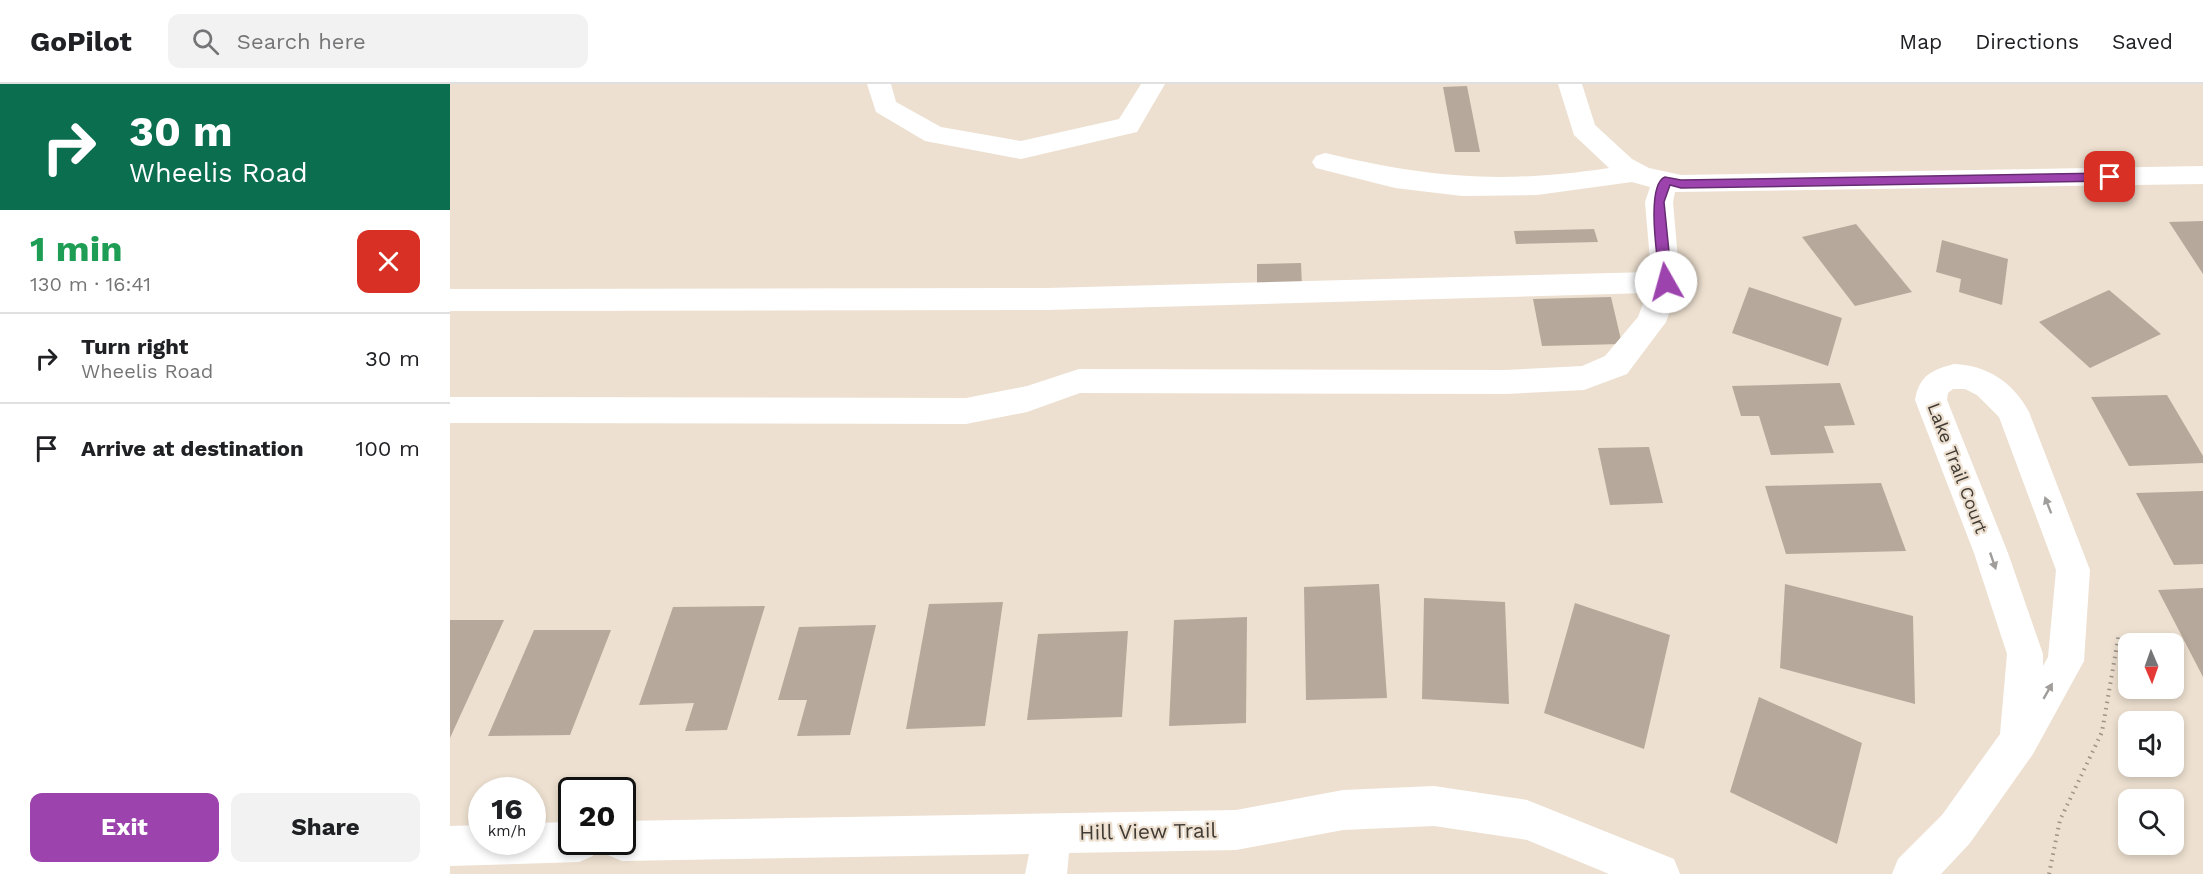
<!DOCTYPE html>
<html lang="en">
<head>
<meta charset="utf-8">
<style>
  :root { --surface:#fff; --page:#f2f2f2; --text:#202124; --muted:#757577; --line:#e0e0e0; --accent:#9d43ae }
  body { margin:0; font-family:"Work Sans",sans-serif; background:var(--page); color:var(--text); height:100vh; display:flex; flex-direction:column; font-size:22px; white-space:nowrap }
  * { box-sizing:border-box; margin:0 }
  p { font-size:20px; color:var(--muted) }
  .icon { flex:none; width:33px; height:33px; fill:none; stroke:currentColor; stroke-width:2; stroke-linecap:round; stroke-linejoin:round }
  .map { position:relative; flex:1; overflow:hidden }
  .panel { display:flex; flex-direction:column; background:var(--surface); width:450px }
  .panel>* { flex:none }
  .guide { background:#0b6e4f; color:#fff; overflow:hidden }
  .needle { width:39px; rotate:178deg }
  .tools { position:absolute; left:1668px; top:549px; display:grid; gap:12px }
  .tools a { display:grid; place-items:center; width:66px; height:66px; border-radius:12px; background:var(--surface); box-shadow:0 3px 9px #0003; font-size:30px }
  .speed { position:absolute; left:18px; top:693px; display:flex; gap:12px; font-size:30px; font-weight:700; text-align:center }
  .speed>* { display:grid; place-content:center; width:78px; height:78px; border-radius:50%; background:var(--surface); box-shadow:0 3px 9px #0003; line-height:1 }
  .speed small { font-size:15px; font-weight:400 }
  .speed .limit { border:3px solid #111; border-radius:9px; background:#fff; color:#111 }
  .pin { position:absolute; display:grid; place-items:center; width:51px; height:51px; color:#fff; margin:-26px; border-radius:12px; box-shadow:0 3px 9px #0006 }
  .me { position:absolute; width:66px; margin:-33px; rotate:353deg; stroke-linejoin:round; filter:drop-shadow(0 0 4px #0008) }
  .turn { display:flex; align-items:center; gap:21px; height:126px; padding:0 30px; font-size:27px }
  .turn .icon { width:78px; height:78px; stroke-width:2.5 }
  .turn b { display:block; font-size:42px; line-height:51px }
  .round { display:grid; place-items:center; flex:none; width:63px; height:63px; border-radius:12px; background:var(--page) }
  .headline { display:flex; align-items:center; justify-content:space-between; height:102px; padding:0 30px }
  h1 { font-size:36px; font-weight:700; line-height:45px; color:#1e9e55 }
  .button { display:flex; gap:12px; margin-top:auto; padding:12px 30px }
  .button a { flex:1; height:69px; border-radius:12px; background:var(--accent); color:#fff; font-size:24px; font-weight:700; line-height:69px; text-align:center }
  .button a+a { background:var(--page); color:var(--text) }
  ul { padding:0; list-style:none }
  li { display:flex; align-items:center; gap:18px; height:90px; padding:0 30px; border-top:2px solid var(--line) }
  li div { flex:1 }
  li b { display:block; font-size:22px }
  li em { font-style:normal }
  header { display:flex; align-items:center; gap:36px; box-sizing:border-box; height:84px; padding:0 30px; background:var(--surface); border-bottom:2px solid var(--line) }
  header strong { font-size:28px }
  nav { display:flex; gap:33px; margin-inline-start:auto; font-size:21px }
  .search { width:420px; height:54px; background:var(--page); display:flex; align-items:center; gap:15px; box-sizing:border-box; padding:0 21px; border-radius:12px; color:var(--muted); font-size:22px }
  main { display:flex; flex:1; min-height:0 }
  .map>svg:first-child { display:block }
</style>
</head>
<body>
<header>
<strong>GoPilot</strong>
<div class="search"><svg class="icon" aria-label="search" viewBox="0 0 24 24"><circle cx="10" cy="10" r="6"/><path d="M15 15l6 6"/></svg>Search here</div>
<nav><a>Map</a><a>Directions</a><a>Saved</a></nav>
</header>
<main>
<section class="panel">
<div class="guide">
<div class="turn"><svg class="icon" aria-label="right" viewBox="0 0 24 24"><path d="M7 20v-9h11M14 6l5 5-5 5"/></svg><div><b>30 m</b>Wheelis Road</div></div>
</div>
<div class="headline"><div><h1>1 min</h1><p>130 m · 16:41</p></div><a class="round" style="background:#d93025;color:#fff"><svg class="icon" aria-label="close" viewBox="0 0 24 24"><path d="M6 6l12 12M18 6L6 18"/></svg></a></div>
<ul>
<li><svg class="icon" aria-label="right" viewBox="0 0 24 24"><path d="M7 20v-9h11M14 6l5 5-5 5"/></svg><div><b>Turn right</b><p>Wheelis Road</p></div><em>30 m</em></li>
<li><svg class="icon" aria-label="arrive" viewBox="0 0 24 24"><path d="M6 21V4h12l-3 4 3 4H6"/></svg><div><b>Arrive at destination</b></div><em>100 m</em></li>
</ul>
<div class="button"><a>Exit</a><a>Share</a></div>
</section>
<div class="map">
<svg width="1753" height="790" viewBox="0 0 1753 790">
  <rect width="100%" height="100%" fill="#ede0d0"/>
  <g fill="#b6a89a">
    <path d="M1017 2 1030 68H1005L993 3Z"/>
    <path d="M1753 137V190L1719 138Z"/>
    <path d="M1406 140 1462 208 1405 222 1352 153Z"/>
    <path d="M1144 145 1148 158 1066 160 1064 147Z"/>
    <path d="M1492 156 1558 175 1552 221 1509 208 1511 195 1486 188Z"/>
    <path d="M851 179 852 203 807 204V180Z"/>
    <path d="M1299 203 1392 234 1378 282 1282 249Z"/>
    <path d="M1659 206 1711 250 1640 284 1589 238Z"/>
    <path d="M1161 213 1172 260 1092 262 1083 215Z"/>
    <path d="M1390 299 1405 341 1374 342 1384 369 1321 371 1309 332H1291L1282 302Z"/>
    <path d="M1717 311 1753 372V379L1679 382 1641 313Z"/>
    <path d="M1199 363 1213 419 1160 421 1148 364Z"/>
    <path d="M1431 399 1456 467 1336 470 1315 402Z"/>
    <path d="M1753 407V480L1724 481 1686 409Z"/>
    <path d="M929 500 937 614 856 616 854 503Z"/>
    <path d="M1335 500 1463 532 1465 620 1330 584Z"/>
    <path d="M1753 504V593L1708 506Z"/>
    <path d="M974 514 1055 518 1059 620 972 615Z"/>
    <path d="M553 518 535 642 456 645 479 520Z"/>
    <path d="M1125 519 1220 551 1194 665 1094 629Z"/>
    <path d="M315 522 277 646 235 647 244 619 189 621 223 523Z"/>
    <path d="M797 533 796 639 719 642 724 536Z"/>
    <path d="M0 536H54L0 654Z"/>
    <path d="M426 541 400 651 347 652 357 616H328L349 543Z"/>
    <path d="M84 546H161L120 651 38 652Z"/>
    <path d="M678 547 672 633 577 636 588 550Z"/>
    <path d="M1309 613 1412 659 1387 760 1280 708Z"/>
  </g>
  <g fill="none" stroke-linecap="round" stroke-linejoin="round">
    <path stroke="#9d9488" stroke-width="4" stroke-dasharray="1.5 5" stroke-linecap="butt" d="M1599 790 1610 736 1652 648 1669 549"/>
    <g fill="#fff" fill-rule="evenodd">
      <path d="M417 0H441L446 18 491 43 571 57 669 35 691 0H715L687 48 571 75 475 57 426 28Z"/>
      <path d="M1108 0H1132L1145 41 1182 75 1199 84 1231 91 1753 82V100L1225 108 1223 118 1230 198 1216 238 1177 290 1134 306 1055 310 630 309 577 328 516 340 0 339V313L516 314 577 302 629 285 1055 286 1132 282 1155 272 1188 233 1197 209 597 226 0 227V205L597 204 1201 188 1195 118 1200 103 1182 98 1087 111 1012 112 945 104 866 84 862 78 866 72 875 69C979 94 1053 100 1159 84L1124 51Z"/>
      <path d="M1504 280C1537 281 1564 299 1579 328L1640 486 1634 577 1583 670 1520 759 1491 790H1442L1448 775 1492 731 1550 650 1557 570 1524 469 1465 316C1469 292 1481 286 1504 280ZM1503 305H1515L1527 311 1549 333 1606 486 1598 573 1593 582V570L1558 469 1497 316 1498 309Z"/>
      <path d="M984 702 1077 716 1224 775 1230 790H1159L1077 756 984 742 893 746 786 766 619 769 617 790H575L579 770 172 777 158 771 152 758H172V737L786 726 893 706Z"/>
      <path d="M122 738V758H149L143 772 129 778 0 782V742L32 741V758H82V739Z"/>
    </g>
  </g>
  <defs><path id="oneway-solid" d="M-6-.8H1V-3.2L6.5 0L1 3.2V.8H-6Z" transform="scale(1.5)"/></defs>
  <g fill="#a09d9a">
    <use href="#oneway-solid" transform="translate(1598 421) rotate(-111)"/>
    <use href="#oneway-solid" transform="translate(1543 477) rotate(71)"/>
    <use href="#oneway-solid" transform="translate(1598 607) rotate(-60)"/>
  </g>
  <path fill="#9d43ae" stroke="#662c71" stroke-width="1.5" d="M1660 89 1665 93 1660 97 1231 104 1220 101 1214 118 1222 198 1216 202 1210 198C1208 178 1195 101 1215 93L1231 96Z"/>
  <g text-anchor="middle" dominant-baseline="central" stroke-width="4.5" stroke-linejoin="round" paint-order="stroke">
    <g font-size="18" fill="#403b34" stroke="#ede0d0">
      <text transform="translate(1508 384) rotate(69)">Lake Trail Court</text>
    </g>
    <g font-size="21" fill="#403b34" stroke="#ede0d0">
      <text transform="translate(698 747) rotate(-1)">Hill View Trail</text>
    </g>
  </g>
</svg>
<div class="tools">
<a><svg class="needle" viewBox="-14 -14 28 28"><path d="M0-13l5 13h-10z" fill="#e53935"/><path d="M0 13l5-13h-10z" fill="#757577"/></svg></a>
<a><svg class="icon" aria-label="sound" viewBox="0 0 24 24"><path d="M4 9h4l5-4v14l-5-4H4zM17 9q2 3 0 6"/></svg></a>
<a><svg class="icon" aria-label="search" viewBox="0 0 24 24"><circle cx="10" cy="10" r="6"/><path d="M15 15l6 6"/></svg></a>
</div>
<div class="speed"><div>16<small>km/h</small></div><div class="limit">20</div></div>
<div class="pin" style="left:1660px;top:93px;background:#d93025"><svg class="icon" aria-label="arrive" viewBox="0 0 24 24"><path d="M6 21V4h12l-3 4 3 4H6"/></svg></div>
<svg class="me" style="left:1216px;top:198px" viewBox="-20 -20 40 40"><circle r="19" fill="#fff"/><path d="M0-13L10 11 0 6-10 11z" fill="#9d43ae"/></svg>
</div>
</main>
</body>
</html>
